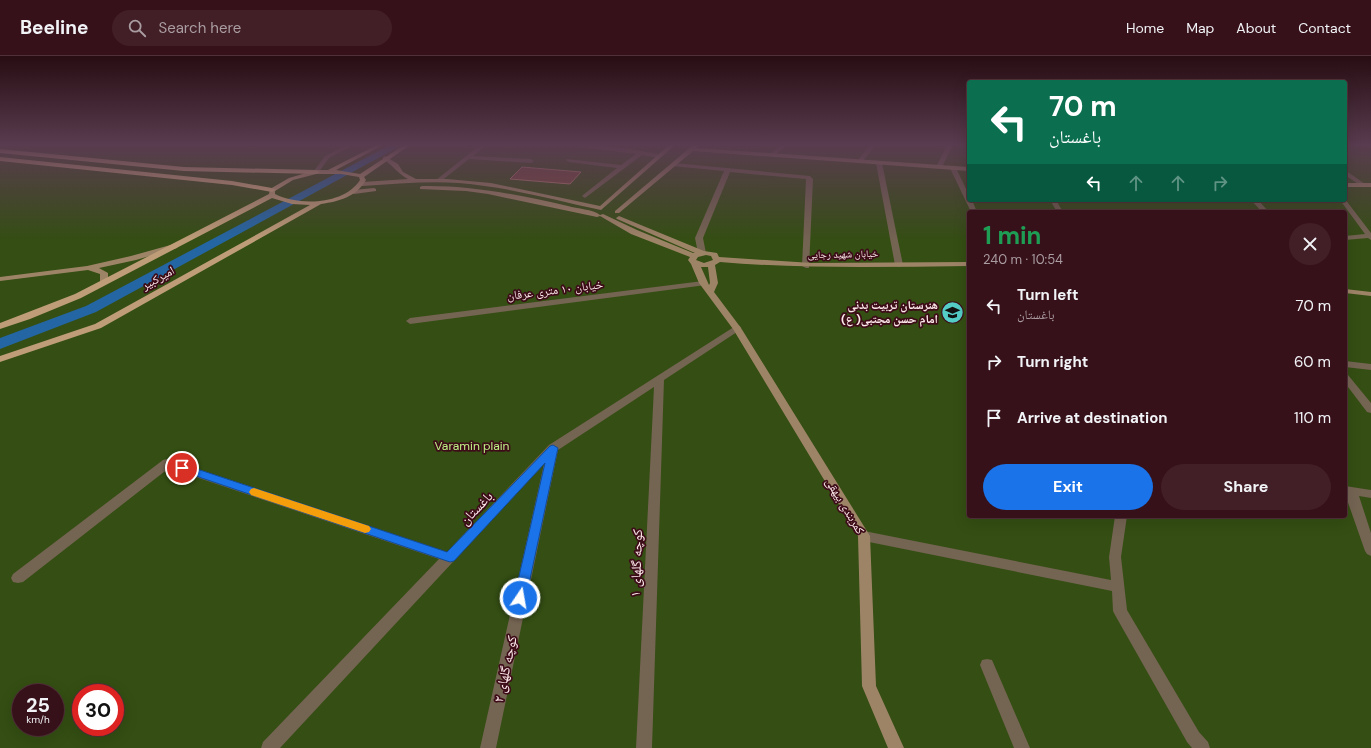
<!DOCTYPE html>
<html lang="en">
<head>
<meta charset="utf-8">
<style>
  :root { --surface:#37111a; --page:#421f27; --text:#f1f3f6; --muted:#aa9da2; --line:#513139; --accent:#1a73e8 }
  body { margin:0; font-family:"DM Sans","Noto Naskh Arabic",sans-serif; background:var(--page); color:var(--text); height:100vh; display:flex; flex-direction:column; font-size:15px; white-space:nowrap }
  * { box-sizing:border-box; margin:0 }
  p { font-size:13px; color:var(--muted) }
  .icon { flex:none; width:22px; height:22px; fill:none; stroke:currentColor; stroke-width:2; stroke-linecap:round; stroke-linejoin:round }
  .map { position:relative; flex:1; overflow:hidden }
  .side { position:absolute; left:967px; top:154px; width:380px; height:308px; display:flex; flex-direction:column; background:var(--surface); border-radius:4px; box-shadow:0 4px 16px #0002,0 0 0 1px var(--line) }
  .side>* { flex:none }
  .hud { position:absolute; left:967px; top:24px; width:380px; height:122px; border-radius:4px; box-shadow:0 4px 16px #0002,0 0 0 1px var(--line); background:#0b6e4f; color:#fff; overflow:hidden }
  .speed { position:absolute; left:12px; top:628px; display:flex; gap:8px; font-size:20px; font-weight:700; text-align:center }
  .speed>* { display:grid; place-content:center; width:52px; height:52px; border-radius:50%; background:var(--surface); box-shadow:0 4px 16px #0002,0 0 0 1px var(--line); line-height:1 }
  .speed small { font-size:10px; font-weight:400 }
  .speed .limit { border:6px solid #d22; background:#fff; color:#111 }
  .pin { position:absolute; display:grid; place-items:center; width:34px; height:34px; color:#fff; margin:-17px; border:2px solid #fff; border-radius:50%; box-shadow:0 1px 4px #0007 }
  .me { position:absolute; width:44px; margin:-22px; rotate:12deg; stroke-linejoin:round; filter:drop-shadow(0 0 3px #0008) }
  .turn { display:flex; align-items:center; gap:14px; height:84px; padding:0 16px; font-size:18px }
  .turn .icon { width:52px; height:52px; stroke-width:2.5 }
  .turn b { display:block; font-size:28px; line-height:34px }
  .lanes { display:flex; align-items:center; height:38px; padding:0 16px; background:#0003; justify-content:center; gap:20px; direction:ltr }
  .lanes .off { opacity:.35 }
  .round { display:grid; place-items:center; flex:none; width:42px; height:42px; border-radius:21px; background:var(--page) }
  .headline { display:flex; align-items:center; justify-content:space-between; height:68px; padding:0 16px }
  h1 { font-size:24px; font-weight:700; line-height:30px; color:#1e9e55 }
  .button { display:flex; gap:8px; margin-top:auto; padding:8px 16px }
  .button a { flex:1; height:46px; border-radius:24px; background:var(--accent); color:#fff; font-size:16px; font-weight:700; line-height:46px; text-align:center }
  .button a+a { background:var(--page); color:var(--text) }
  ul { padding:0; list-style:none }
  li { display:flex; align-items:center; gap:12px; height:56px; padding:0 16px }
  li div { flex:1 }
  li b { display:block; font-size:15px }
  li em { font-style:normal }
  header { display:flex; align-items:center; gap:24px; box-sizing:border-box; height:56px; padding:0 20px; background:var(--surface); border-bottom:1px solid var(--line) }
  header strong { font-size:19px }
  nav { display:flex; gap:22px; margin-inline-start:auto; font-size:14px }
  .search { width:280px; height:36px; background:var(--page); display:flex; align-items:center; gap:10px; box-sizing:border-box; padding:0 14px; border-radius:22px; color:var(--muted); font-size:15px }
  .map>svg:first-child { display:block }
</style>
</head>
<body>
<header>
<strong>Beeline</strong>
<div class="search"><svg class="icon" aria-label="search" viewBox="0 0 24 24"><circle cx="10" cy="10" r="6"/><path d="M15 15l6 6"/></svg>Search here</div>
<nav><a>Home</a><a>Map</a><a>About</a><a>Contact</a></nav>
</header>
<div class="map">
<svg width="1371" height="692" viewBox="0 0 1371 692">
  <rect width="100%" height="100%" fill="#491722"/>
  <path fill="#344e13" fill-rule="evenodd" d="M0 89H969V144H1345V89H1371V692H0ZM969 156H1345V460H969ZM21 637H55V671H21ZM81 637H115V671H81Z"/>
  <g fill="none" stroke-linecap="round" stroke-linejoin="round">
    <path fill="#2466a3" fill-rule="evenodd" d="M390 89H402L96 256 0 293V282L86 250Z"/>
  </g>
  <path fill="#7e483f" stroke="#bc8076" d="M522 111 581 116 570 128 510 123Z"/>
  <g fill="none" stroke-linecap="round" stroke-linejoin="round">
    <g fill="#746452" fill-rule="evenodd">
      <path d="M347 89H353L329 102 318 117H314L313 116 325 100Z"/>
      <path d="M480 89H486L473 100 531 103 534 105 531 107 469 103 440 126H436V124Z"/>
      <path d="M578 89C589 87 654 95 662 100L659 102 642 99 585 142 582 140 583 139 617 112 569 106 566 104 567 103 621 109 636 98 581 91Z"/>
      <path d="M781 89H787L774 100H770V98Z"/>
      <path d="M870 89H876L862 106H858V104Z"/>
      <path d="M947 89H953L942 111 937 112 936 111Z"/>
      <path d="M964 89H969V94L967 93Z"/>
      <path d="M879 105 882 107 903 209 899 211 895 209 876 107Z"/>
      <path d="M674 107 810 120 813 123 809 212H806L802 210 806 123 730 116 703 182 706 197 702 199 698 197 695 182 724 115 672 110V108Z"/>
      <path d="M951 111 956 112 969 139V144H972L977 156H971L950 112Z"/>
      <path d="M1345 114 1365 128V130H1361L1345 119Z"/>
      <path d="M1345 143 1371 177V184L1368 182 1345 184V180L1365 178 1340 144H1345Z"/>
      <path d="M1050 144H1056L1063 156H1057Z"/>
      <path d="M1251 144H1258L1269 156H1262Z"/>
      <path d="M703 225 707 227 706 229 410 268 406 265 410 262Z"/>
      <path d="M737 269 740 270 741 272 740 274 664 324 652 692H636L654 331 558 394 496 692H480L544 408 280 692H261L263 686 439 503 169 412 23 526 18 527 13 526 11 522 13 518 163 404 167 403 447 496 549 389Z"/>
      <path d="M1345 305 1371 308V314L1345 311Z"/>
      <path d="M1345 318 1348 319 1371 347V357L1367 356 1345 327Z"/>
      <path d="M1345 430 1371 434V442L1359 440 1371 477V500L1367 498 1365 495 1345 438Z"/>
      <path d="M1115 460H1127L1121 501 1127 554 1199 676 1208 686 1210 692H1192L1187 686 1115 559 1113 555 1112 535 864 485 860 483 858 480 860 477 864 475 1111 524 1109 501Z"/>
      <path d="M987 603 992 604 1030 692H1014L980 609 982 604Z"/>
    </g>
    <g fill="#9e8467" fill-rule="evenodd">
      <path d="M669 89H675L601 154C554 144 508 131 459 127 427 125 395 128 362 130L359 128 362 126 408 123C398 118 393 109 383 103V101L385 100 398 108 403 116 416 123H447L491 127 600 150Z"/>
      <path d="M693 89H699L696 92 969 111V115L693 95 619 157H615V155Z"/>
      <rect x="1345" y="127" width="26" height="4"/>
      <path d="M422 130C472 129 519 139 568 150 577 153 593 153 600 159L603 158 637 174 693 197H695L617 163 616 162 619 160 704 195 717 197 719 201 812 207 969 206V210C886 211 803 213 720 206L715 209 718 227 714 236 741 272 870 480 876 630 904 692H888L862 630 858 480 733 273 699 227 691 208 688 204 690 201 631 178 600 160 597 161 488 138 466 135 420 133V131ZM706 199 711 200 713 204 704 207 696 204 698 201ZM701 211H708L710 227 709 229Z"/>
      <path d="M374 132 376 133V135L354 138 351 136 354 134Z"/>
      <path d="M174 188 178 190 177 192 136 204 99 212 108 217V227L104 229 100 227V218L88 214 0 225V221L87 210 131 200Z"/>
      <path d="M1345 233 1371 236V240L1345 237Z"/>
    </g>
    <path fill="#be9d78" fill-rule="evenodd" d="M377 89H383L336 114 360 118 404 89H410L364 121 366 124C356 141 340 145 321 148L101 272 0 306V300L95 268 310 149 292 148 272 142 81 242 30 263 0 273V267L75 238 269 138 270 133 289 122 316 114H328ZM316 118H341L359 121 360 124C344 149 299 150 275 138V135L293 124Z"/>
    <g fill="#dbb386" fill-rule="evenodd">
      <path d="M0 93 184 111 316 114 320 116 316 118 184 115 0 97Z"/>
      <path d="M0 101 232 125 272 132 276 134 272 136 232 129 0 105Z"/>
    </g>
  </g>
  <linearGradient id="sky" x2="0" y2="1"><stop stop-color="#280d13"/><stop offset="0.48" stop-color="#593c4f"/><stop offset="1" stop-color="#593c4f" stop-opacity="0"/></linearGradient>
  <rect width="1371" height="185" fill="url(#sky)"/>
  <path fill="#1a73e8" stroke="#114b97" d="M553 389 558 392 526 542 525 546 520 547 516 546 514 542 545 407 454 505 450 506 178 414 177 412 178 409H185L447 496 550 390Z"/>
  <path fill="#f59e0b" d="M254 432 369 470 371 473 369 476 365 477 251 439 249 436 251 433Z"/>
  <defs>
    <symbol id="school-disc" viewBox="-11 -11 22 22"><circle r="9.5" fill="#54cdc7" stroke="#3d0c18"/><path d="M0-5L7-2L0 1L-7-2ZM-4 1L0 2.5L4 1V4Q0 6-4 4Z" fill="#111"/></symbol>
  </defs>
  <g fill-rule="evenodd">
    <use href="#school-disc" x="940" y="244" width="25" height="25"/>
  </g>
  <g text-anchor="middle" dominant-baseline="central" stroke-width="3.5" stroke-linejoin="round" paint-order="stroke">
    <g font-size="10" fill="#fde9eb" stroke="#3d0c18">
      <text transform="translate(843 198) rotate(-1)">خیابان شهید رجایی</text>
    </g>
    <g font-size="12" fill="#fde9eb" stroke="#3d0c18">
      <text transform="translate(158 222) rotate(-29)">امیرکبیر</text>
      <text transform="translate(555 234) rotate(-7)">خیابان ۱۰ متری عرفان</text>
      <text transform="translate(845 450) rotate(59)">کمربندی بیهقی</text>
    </g>
    <g font-size="12" font-weight="bold" fill="#fde9eb" stroke="#3d0c18" text-anchor="end">
      <text x="938" y="249">هنرستان تربیت بدنی<tspan x="938" dy="14">امام حسن مجتبی( ع)</tspan></text>
    </g>
    <g font-size="12" fill="#bdf185" stroke="#3d0c18">
      <text x="472" y="390">Varamin plain</text>
    </g>
    <g font-size="14" fill="#fde9eb" stroke="#3d0c18">
      <text transform="translate(476 452) rotate(-46)">باغستان</text>
      <text transform="translate(636 507) rotate(-88)">کوچه گلهای ۱</text>
      <text transform="translate(505 613) rotate(-78)">کوچه گلهای ۲</text>
    </g>
  </g>
</svg>
<div class="speed"><div>25<small>km/h</small></div><div class="limit">30</div></div>
<div class="pin" style="left:182px;top:412px;background:#d93025"><svg class="icon" aria-label="arrive" viewBox="0 0 24 24"><path d="M6 21V4h12l-3 4 3 4H6"/></svg></div>
<svg class="me" style="left:520px;top:542px" viewBox="-20 -20 40 40"><circle r="17" fill="#1a73e8" stroke="#fff" stroke-width="3"/><path d="M0-11L8 9 0 5-8 9z" fill="#fff"/></svg>
<div class="hud">
<div class="turn"><svg class="icon" aria-label="left" viewBox="0 0 24 24"><path d="M17 20v-9H6M10 6l-5 5 5 5"/></svg><div><b>70 m</b>باغستان</div></div>
<div class="lanes"><svg class="icon" aria-label="left" viewBox="0 0 24 24"><path d="M17 20v-9H6M10 6l-5 5 5 5"/></svg><svg class="icon off" aria-label="ahead" viewBox="0 0 24 24"><path d="M12 20V5M6 11l6-6 6 6"/></svg><svg class="icon off" aria-label="ahead" viewBox="0 0 24 24"><path d="M12 20V5M6 11l6-6 6 6"/></svg><svg class="icon off" aria-label="right" viewBox="0 0 24 24"><path d="M7 20v-9h11M14 6l5 5-5 5"/></svg></div>
</div>
<section class="side">
<div class="headline"><div><h1>1 min</h1><p>240 m · 10:54</p></div><a class="round"><svg class="icon" aria-label="close" viewBox="0 0 24 24"><path d="M6 6l12 12M18 6L6 18"/></svg></a></div>
<ul>
<li><svg class="icon" aria-label="left" viewBox="0 0 24 24"><path d="M17 20v-9H6M10 6l-5 5 5 5"/></svg><div><b>Turn left</b><p>باغستان</p></div><em>70 m</em></li>
<li><svg class="icon" aria-label="right" viewBox="0 0 24 24"><path d="M7 20v-9h11M14 6l5 5-5 5"/></svg><div><b>Turn right</b></div><em>60 m</em></li>
<li><svg class="icon" aria-label="arrive" viewBox="0 0 24 24"><path d="M6 21V4h12l-3 4 3 4H6"/></svg><div><b>Arrive at destination</b></div><em>110 m</em></li>
</ul>
<div class="button"><a>Exit</a><a>Share</a></div>
</section>
</div>
</body>
</html>
